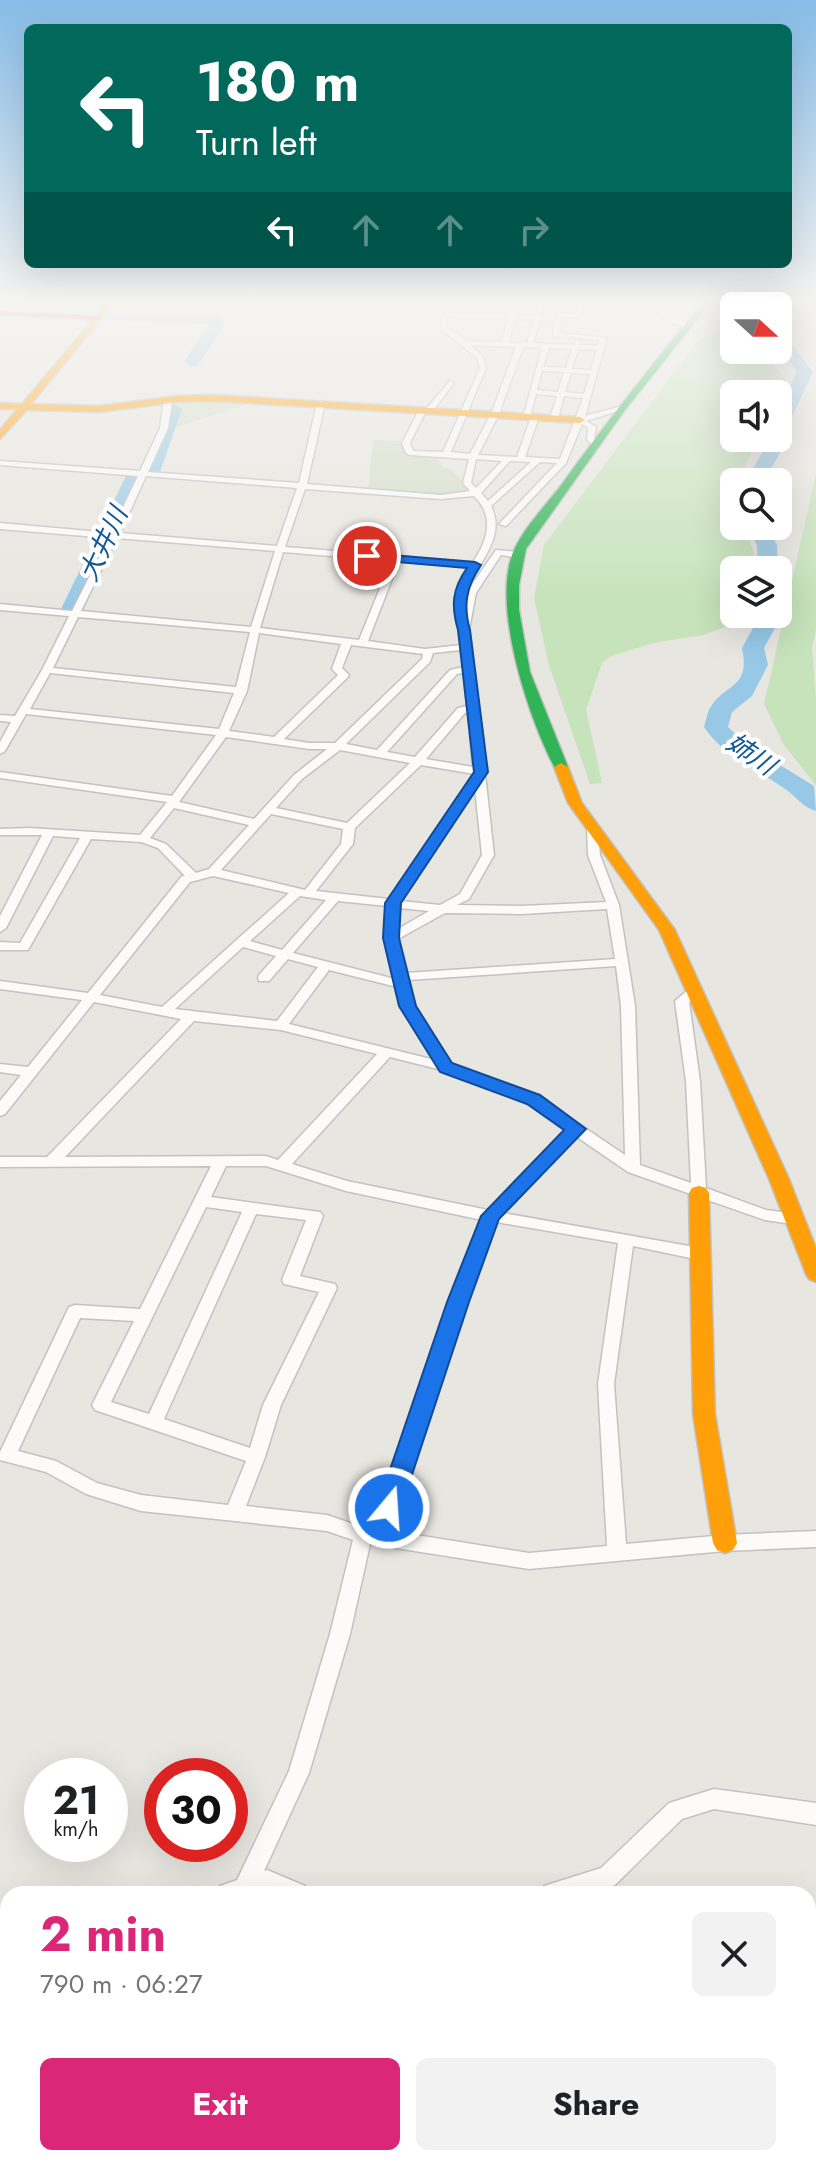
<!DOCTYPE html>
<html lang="en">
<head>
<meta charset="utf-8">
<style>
  :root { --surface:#fff; --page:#f2f2f2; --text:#202124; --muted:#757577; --accent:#db2777 }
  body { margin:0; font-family:Jost,"Noto Sans JP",sans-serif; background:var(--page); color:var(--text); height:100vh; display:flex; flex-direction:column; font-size:30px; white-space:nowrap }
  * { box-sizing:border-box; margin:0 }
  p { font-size:26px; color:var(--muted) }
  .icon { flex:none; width:44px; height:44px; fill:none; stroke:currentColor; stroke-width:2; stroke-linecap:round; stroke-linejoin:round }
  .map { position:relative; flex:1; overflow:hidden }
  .side { position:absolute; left:0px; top:1886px; width:816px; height:280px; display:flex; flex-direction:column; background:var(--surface); border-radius:24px 24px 0 0; box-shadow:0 8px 32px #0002 }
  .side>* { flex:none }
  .banner { position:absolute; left:24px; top:24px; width:768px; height:244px; border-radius:12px; box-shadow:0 8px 32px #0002; background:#00695c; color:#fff; overflow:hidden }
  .needle { width:52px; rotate:111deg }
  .tools { position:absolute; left:720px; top:292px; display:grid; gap:16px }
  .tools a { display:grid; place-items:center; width:72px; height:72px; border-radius:12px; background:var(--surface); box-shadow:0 8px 32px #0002; font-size:40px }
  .speed { position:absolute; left:24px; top:1758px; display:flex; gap:16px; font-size:40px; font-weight:700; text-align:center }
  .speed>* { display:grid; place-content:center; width:104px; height:104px; border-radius:50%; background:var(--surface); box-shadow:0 8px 32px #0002; line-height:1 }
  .speed small { font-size:20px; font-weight:400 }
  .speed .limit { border:12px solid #d22; background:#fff; color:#111 }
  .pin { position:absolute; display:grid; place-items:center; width:68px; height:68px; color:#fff; margin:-34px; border:4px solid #fff; border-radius:50%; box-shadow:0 2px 8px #0007 }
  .me { position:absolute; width:88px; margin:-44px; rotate:18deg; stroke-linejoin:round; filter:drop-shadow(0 0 6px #0008) }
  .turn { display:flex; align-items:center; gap:28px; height:168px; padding:0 40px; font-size:36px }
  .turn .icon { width:104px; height:104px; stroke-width:2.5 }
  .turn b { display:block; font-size:56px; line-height:68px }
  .lanes { display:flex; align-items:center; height:76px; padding:0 40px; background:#0003; justify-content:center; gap:40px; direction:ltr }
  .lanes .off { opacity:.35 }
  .round { display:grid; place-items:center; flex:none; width:84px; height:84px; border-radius:12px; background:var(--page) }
  .overview { display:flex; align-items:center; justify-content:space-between; height:136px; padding:0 40px }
  h1 { font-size:48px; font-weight:700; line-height:60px; color:var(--accent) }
  .primary-button { display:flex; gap:16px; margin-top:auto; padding:16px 40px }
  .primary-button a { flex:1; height:92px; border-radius:12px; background:var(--accent); color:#fff; font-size:32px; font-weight:700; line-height:92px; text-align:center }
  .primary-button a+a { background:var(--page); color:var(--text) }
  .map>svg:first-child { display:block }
</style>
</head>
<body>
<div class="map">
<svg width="816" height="2166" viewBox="0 0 816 2166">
  <rect width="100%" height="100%" fill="#e8e6e0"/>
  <g fill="#c6e3bb">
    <path d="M734 319V350H761L785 379 788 388 778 404V394H734V438H758L738 482H734V526H745L759 570H734V614H738L729 626 703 635 653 643 611 656 602 663 586 710 602 783 590 784 549 665 534 598 544 545 698 341Z"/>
    <path d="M816 474V629L812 648 816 699V785L784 745 764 704Z"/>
  </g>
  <g fill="#d3ddc8">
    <path d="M200 400 253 402 171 429 174 404Z"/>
    <path d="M373 440 402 441 408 455H434L443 468H450L471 491 442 495 368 489Z"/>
  </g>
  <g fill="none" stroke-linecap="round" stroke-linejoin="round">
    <g fill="#97c9e7" fill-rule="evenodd">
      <path d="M757 301H772L769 306H754Z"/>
      <path d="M109 313 216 316 221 317 225 324 198 365 192 367 184 362 209 324 104 320 102 317Z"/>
      <path d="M778 331 783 333 813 372 787 427 778 432V412L797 372 778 346Z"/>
      <path d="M174 404 182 409 160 472 151 477 145 476 142 472 166 409Z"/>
      <path d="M778 434 784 438 780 453 763 482H745L762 453 766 438H778Z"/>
      <path d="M135 471 144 476 82 611 71 617 63 616 60 611 126 476Z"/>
      <path d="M747 526H767L777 545 778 570H758L757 545Z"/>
      <path d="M756 614H778L775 628 764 648 768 665 752 696 732 712 728 727 746 744 814 786 816 811C803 808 796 796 785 789 756 768 725 758 704 727 706 721 707 713 710 708 725 683 751 689 742 648L753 628Z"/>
    </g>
    <defs>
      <g id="street">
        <path d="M513 301H519L516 315 535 316 540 301H546L541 316 556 317 560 301H566L563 313 576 314 579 301H585L581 317H562L559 333 607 338 585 416 622 406 626 408 586 421 596 427 594 438 600 444 599 446H593L587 440 588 428 582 424 566 463 506 526 499 524 557 463 540 462 491 506C509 542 469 568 465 602L466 593 496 550 519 552 523 555 519 558 501 555 476 593 469 630 484 770 486 772 485 774 494 855 469 899 457 905 522 906 606 902 588 855 587 826 589 824H597L600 855 619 905 635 1006 640 1165 691 1183 686 1081 675 1001 689 989H699L701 992 689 1002 700 1081 706 1188 766 1210 797 1214 800 1218 797 1222 792 1224 765 1220 628 1172 577 1137 503 1213 700 1248 706 1250 708 1254 706 1258 700 1260 633 1246 614 1384 626 1544 725 1535 816 1531V1547L725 1551 529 1569 370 1544 350 1634 309 1773 264 1871 267 1870 305 1886 308 1894H271L267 1892 261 1894H217L220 1886 237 1880 289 1771 330 1634 353 1540 327 1531 141 1511 86 1494 46 1472 0 1460V1452L69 1307 75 1305 140 1309 211 1166 0 1167V1157H47L181 1019 94 1002 5 1114 0 1116V1101L21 1075 0 1072V1064L28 1067 82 1000 0 989V981L88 993 182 876H185L158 848 141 842 91 839 28 950H0V942L20 943 80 838 53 836 6 928 0 932V916L42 835H0V829L29 828 140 835 167 802 0 778V772L172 796 216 735 26 714 5 751 0 754V742L11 722 0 721V715L15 716 42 670 69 616 0 610V604L72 611 109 538 0 529V523L111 533 138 476 0 465V461L140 471 160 428 164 401 168 399 172 401 168 428 148 472 299 483 317 403 321 401 325 403 307 484 441 495 470 491 463 483 469 459 410 455 406 453 402 443 420 408 426 409 450 381 454 383 432 412 426 411 410 443 413 451 443 452 480 368 477 358 441 329V313L509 315ZM446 316 508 319 502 342 467 341 446 327ZM515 319 534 320 527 343H509ZM540 320 555 321 553 336 600 340 598 346 579 345 580 342 577 340 573 345 533 343ZM471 345 516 347 491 414 470 454 451 452 486 368 483 357ZM523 347 542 348 523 418 530 416 536 394 557 396 550 418 554 420 558 418 564 396 583 398 560 459 525 457 539 417 535 415 531 417 517 457 478 455 499 414ZM549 348 572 349 566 368 543 367ZM578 349 597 350 591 370 572 369ZM542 371 564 372 558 392 537 390ZM571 373 590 374 584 394 565 392ZM476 459 502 461 476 488 471 483ZM510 461 531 462 488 501 481 493ZM146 476 297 488 277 546 120 533ZM305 489 441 499 474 496C495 516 488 540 473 562L285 547ZM117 538 275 551 251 627 81 611ZM283 552 391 561 359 640 260 628ZM399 561 469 567C450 596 458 614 461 645L425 649 368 641ZM78 617 250 632 236 687 53 668ZM259 633 341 644 332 669 338 675 274 737 229 731 247 691ZM351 645 423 654 422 659 335 743H309L284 739 348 677 349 675 342 668ZM461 650 463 667 450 670 377 750 346 744 430 662 433 653ZM50 673 234 693 219 729 30 709ZM464 673 467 706 458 708 415 757 387 752 457 674ZM465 713H468L473 767 426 759ZM226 737 309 749H327L294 775 254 819 179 802ZM340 750 410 763 347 823 276 808 302 779ZM421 765 474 774 389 899 316 891 353 844 355 828ZM475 789 482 855 460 894 440 905 401 901ZM174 808 249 825 209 869 196 873 166 844 150 838ZM271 814 343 829 341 844 305 890 221 870ZM213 876 289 893 162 1007 100 995 190 882ZM300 896 326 900 282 950 250 941ZM338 901 387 906 385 938 395 979 293 953ZM399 908 429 911 398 929ZM607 909 615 959 406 973 398 939 445 913 522 914ZM243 947 276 956 259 975 258 978 259 981H269L288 959 318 967 277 1021 175 1009ZM616 966 621 1006 625 1155 539 1097 451 1064 415 1006 408 980ZM329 970 397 987 401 1006 435 1060 289 1024ZM194 1021 281 1030 377 1054 278 1160 266 1156 65 1157ZM390 1057 442 1070 529 1103 567 1130 488 1210 347 1181 292 1164ZM226 1166H266L346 1191 482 1220 450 1302 373 1528 368 1529 327 1515 246 1506 265 1457 281 1405 337 1288 335 1284 300 1276 323 1216 320 1212 211 1197ZM206 1207 242 1212 149 1414 111 1402ZM256 1214 306 1220 282 1280 284 1284 319 1292 263 1405 250 1448 164 1419ZM496 1222 618 1243 598 1384 607 1546 529 1553 391 1531 466 1302ZM80 1318 134 1321 92 1405 95 1410 246 1461 228 1505 141 1495 97 1483 56 1461 18 1451Z"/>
        <path d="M640 301C650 301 679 320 690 326L687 328 673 323Z"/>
        <path d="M714 1789 816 1803V1825L714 1809 682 1819 615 1885 587 1894H541L544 1886 601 1868 669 1803Z"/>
        <path d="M0 1910 8 1911V1933L0 1932Z"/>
        <path d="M808 2149 813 2158 814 2166H790L789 2158H808Z"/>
        <path d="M61 2158H87L84 2166H58Z"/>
        <path d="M216 2158H241L238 2166H213Z"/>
        <path d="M338 2158H362L359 2166H335Z"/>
        <path d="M578 2158H602L603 2166H579Z"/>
        <path d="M680 2158H704L705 2166H681Z"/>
      </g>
      <path id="fast" d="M704 301H712L625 410 526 549 519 585V610L530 672 568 767 561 771 556 770C529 721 489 600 515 548 526 525 547 504 562 484 607 421 655 361 704 301Z"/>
      <g id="slow">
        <path d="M108 301H116L31 404 100 406 177 396 214 395 580 417 585 420 580 423 214 401 177 402 100 412 27 410 0 439V430L17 409H0V403L22 404Z"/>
        <path d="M561 763 568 767 582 803 675 930 789 1179 816 1248V1282L809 1279 806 1274 769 1179 659 930 568 803 554 767Z"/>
        <path d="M699 1186 706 1188 709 1193 715 1414 737 1543 733 1550 725 1553 717 1550 713 1543 693 1414 689 1193 692 1188Z"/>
      </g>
      <path id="jam" d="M0 311 98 316 102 318 98 320 0 315Z"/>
    </defs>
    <use href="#street" stroke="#c2c2c1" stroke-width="3"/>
    <use href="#fast" stroke="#c2c2c1" stroke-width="3"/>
    <use href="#slow" stroke="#c2c2c1" stroke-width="3"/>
    <use href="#jam" stroke="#c2c2c1" stroke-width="3"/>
    <use href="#street" fill="#fcfbfa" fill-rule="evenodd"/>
    <use href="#fast" fill="#30b455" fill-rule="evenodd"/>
    <use href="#slow" fill="#ff9f0a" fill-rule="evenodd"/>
    <use href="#jam" fill="#e5322d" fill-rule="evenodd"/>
  </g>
  <linearGradient id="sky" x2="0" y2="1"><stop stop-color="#87bce8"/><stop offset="0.5" stop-color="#f5f4f1"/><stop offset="1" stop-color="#f5f4f1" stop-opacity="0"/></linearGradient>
  <rect width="816" height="604" fill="url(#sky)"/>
  <path fill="#1a73e8" stroke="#114b97" stroke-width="2" d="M367 553 475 562 481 565C466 587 463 606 470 630L488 772 401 903 399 938 416 1006 452 1063 540 1095 586 1129 499 1219 469 1302 401 1508 398 1515 389 1518 381 1515 377 1508 447 1302 481 1216 564 1130 527 1104 440 1072 399 1006 383 938 385 903 474 772 458 630C451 606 452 589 467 568L363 559 362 556Z"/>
  <g text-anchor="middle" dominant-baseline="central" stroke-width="8" stroke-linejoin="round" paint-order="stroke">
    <g font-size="26" font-style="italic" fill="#135996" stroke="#fff">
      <text transform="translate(103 544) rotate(-65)">大井川</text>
      <text transform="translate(751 754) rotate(34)">姉川</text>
    </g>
  </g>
</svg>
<div class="tools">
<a><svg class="needle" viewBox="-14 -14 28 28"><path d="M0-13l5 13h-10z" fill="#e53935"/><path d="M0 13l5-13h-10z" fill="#757577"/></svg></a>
<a><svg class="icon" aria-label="sound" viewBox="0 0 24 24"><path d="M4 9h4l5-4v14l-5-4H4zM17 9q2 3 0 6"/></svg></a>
<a><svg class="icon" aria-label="search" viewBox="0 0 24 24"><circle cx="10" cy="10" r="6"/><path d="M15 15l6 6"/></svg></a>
<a><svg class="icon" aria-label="layers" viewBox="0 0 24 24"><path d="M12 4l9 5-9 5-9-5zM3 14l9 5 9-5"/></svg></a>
</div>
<div class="speed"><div>21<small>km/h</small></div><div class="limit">30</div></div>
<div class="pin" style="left:367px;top:556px;background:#d93025"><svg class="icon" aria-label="arrive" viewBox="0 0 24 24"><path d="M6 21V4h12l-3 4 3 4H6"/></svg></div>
<svg class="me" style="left:389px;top:1508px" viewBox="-20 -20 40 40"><circle r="17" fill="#1a73e8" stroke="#fff" stroke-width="3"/><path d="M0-11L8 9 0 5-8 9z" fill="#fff"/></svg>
<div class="banner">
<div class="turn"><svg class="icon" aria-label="left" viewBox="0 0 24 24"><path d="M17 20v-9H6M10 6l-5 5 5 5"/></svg><div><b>180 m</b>Turn left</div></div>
<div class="lanes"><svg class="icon" aria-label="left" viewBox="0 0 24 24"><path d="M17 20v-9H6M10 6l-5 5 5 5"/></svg><svg class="icon off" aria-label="ahead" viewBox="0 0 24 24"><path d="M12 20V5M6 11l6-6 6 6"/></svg><svg class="icon off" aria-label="ahead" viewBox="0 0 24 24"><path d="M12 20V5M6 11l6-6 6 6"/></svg><svg class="icon off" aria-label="right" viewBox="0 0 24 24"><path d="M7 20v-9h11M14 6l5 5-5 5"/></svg></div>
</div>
<section class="side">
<div class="overview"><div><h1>2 min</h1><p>790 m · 06:27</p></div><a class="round"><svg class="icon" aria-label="close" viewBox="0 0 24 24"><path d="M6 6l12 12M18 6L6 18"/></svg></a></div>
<div class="primary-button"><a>Exit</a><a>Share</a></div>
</section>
</div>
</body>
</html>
